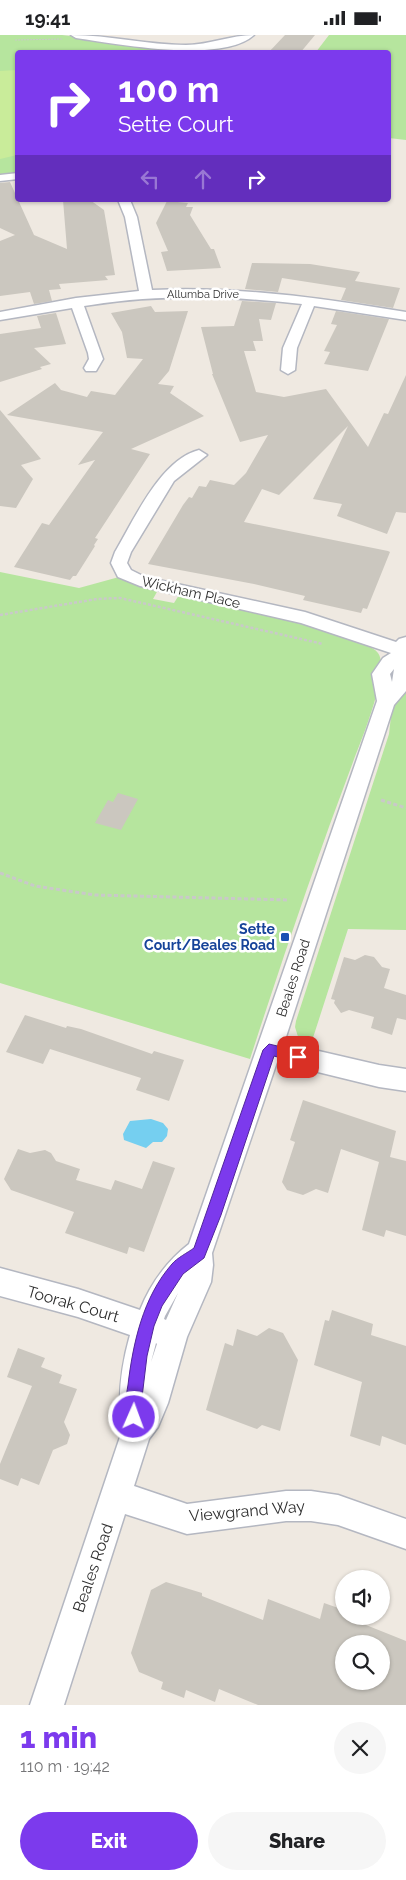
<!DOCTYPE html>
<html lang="en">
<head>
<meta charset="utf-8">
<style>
  :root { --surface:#fff; --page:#f6f6f6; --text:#202124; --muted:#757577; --accent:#7c3aed }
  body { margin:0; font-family:Raleway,sans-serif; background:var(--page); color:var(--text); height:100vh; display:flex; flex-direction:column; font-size:19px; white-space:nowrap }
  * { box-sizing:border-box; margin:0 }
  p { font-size:16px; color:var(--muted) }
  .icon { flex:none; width:28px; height:28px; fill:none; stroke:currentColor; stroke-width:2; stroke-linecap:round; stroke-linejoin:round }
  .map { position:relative; height:1670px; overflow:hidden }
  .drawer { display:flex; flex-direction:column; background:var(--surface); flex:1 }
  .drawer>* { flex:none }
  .banner { position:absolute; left:15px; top:15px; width:376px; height:152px; border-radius:5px; box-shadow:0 1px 4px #0004; background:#7c3aed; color:#fff; overflow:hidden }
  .fabs { position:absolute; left:335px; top:1535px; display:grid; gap:10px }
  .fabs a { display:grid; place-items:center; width:55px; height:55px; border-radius:50%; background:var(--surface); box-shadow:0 1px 4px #0004; font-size:25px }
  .pin { position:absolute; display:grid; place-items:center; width:42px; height:42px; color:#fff; margin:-21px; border-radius:10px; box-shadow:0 2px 8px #0006 }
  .me { position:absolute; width:55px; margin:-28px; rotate:2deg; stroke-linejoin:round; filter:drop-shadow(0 0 4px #0008) }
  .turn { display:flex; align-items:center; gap:18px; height:105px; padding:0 20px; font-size:22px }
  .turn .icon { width:65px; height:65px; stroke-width:2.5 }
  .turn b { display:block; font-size:35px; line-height:42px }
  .lanes { display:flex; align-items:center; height:48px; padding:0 20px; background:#0003; justify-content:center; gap:25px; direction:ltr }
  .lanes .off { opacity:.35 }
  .round { display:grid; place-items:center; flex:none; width:52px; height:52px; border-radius:26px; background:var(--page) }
  .summary { display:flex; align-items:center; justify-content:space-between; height:85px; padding:0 20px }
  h1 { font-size:30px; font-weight:800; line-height:38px; color:var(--accent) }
  .primary-button { display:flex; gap:10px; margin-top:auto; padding:10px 20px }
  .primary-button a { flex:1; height:58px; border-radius:30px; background:var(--accent); color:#fff; font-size:20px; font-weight:800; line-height:58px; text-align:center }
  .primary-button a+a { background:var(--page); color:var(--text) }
  .status { display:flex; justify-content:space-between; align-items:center; height:35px; padding:0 25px; background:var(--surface); direction:ltr }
  .status svg { height:14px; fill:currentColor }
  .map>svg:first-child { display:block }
</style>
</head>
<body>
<div class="status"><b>19:41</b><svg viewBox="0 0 49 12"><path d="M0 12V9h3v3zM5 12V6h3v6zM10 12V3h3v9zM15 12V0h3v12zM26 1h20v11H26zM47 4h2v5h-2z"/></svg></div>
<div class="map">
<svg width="406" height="1670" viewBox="0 0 406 1670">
  <rect width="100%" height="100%" fill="#efe9e1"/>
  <g fill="#b6e59e">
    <path d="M0 0H62L163 12 193 13 191 18H18L17 139 0 141Z"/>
    <path d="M329 0H406V105L389 103V18L316 17Z"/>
    <path d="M0 537 79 553 119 542 130 548 158 555 153 564 174 568 179 560C237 573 295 584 351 605 359 608 373 611 378 618 391 635 360 708 353 727 316 825 282 925 250 1024L0 948Z"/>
    <path d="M406 653V895L348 894 311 1009 299 1005 295 992 296 986 389 699 392 672Z"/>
  </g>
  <path fill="#c9ec9a" d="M17 35V120L0 124V36Z"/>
  <path fill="#75cff0" d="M151 1084 163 1088 168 1094 167 1101 162 1107H153L146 1113 124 1105 123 1099 130 1086Z"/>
  <g fill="#cbc7bf" fill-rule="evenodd">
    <path d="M285 0H315L300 18H268Z"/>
    <path d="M10 147 34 200 67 214 63 165H90L104 175 115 240 105 241 108 245 59 249 61 254 49 255 52 266 34 269 30 257 0 261V206L15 200 0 193V148Z"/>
    <path d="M167 166 188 168 186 172H193L190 180 211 214H214L221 233 167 236 161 217 168 216 156 188Z"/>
    <path d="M252 228 310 229 360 237 355 246 400 253 393 273 341 265 346 253 282 243 278 257 245 254Z"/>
    <path d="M242 266 276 268 271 285 259 284 263 306H253L256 316H244L256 357 284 362 326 354 368 412 384 378 388 379 406 340V478L396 477 387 499 337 481 342 469 313 464 348 391 279 460 262 454 244 487 388 516 390 517 367 574 363 573 361 578 303 565 305 561 254 549 148 529 183 470 189 462 192 463 199 451 206 452 210 445 234 450 246 438 268 400 240 407 212 339H213L201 292 234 291Z"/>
    <path d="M151 271 155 277 188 276 169 336 158 349 174 351 170 358 204 381 131 414 150 419 95 503 98 504 94 510 95 511 76 541H73L70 545 14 532 42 488 49 490 95 425 78 430 103 397 7 380 55 348 61 355 87 362 91 356 115 360 143 324 127 323 122 297 111 278Z"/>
    <path d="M336 276 389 284 368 336 324 329 330 317 324 316 337 290 331 289Z"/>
    <path d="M56 278 66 309 34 313 51 329 40 332 42 334 0 347V299L41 293 37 281Z"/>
    <path d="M0 375 41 424 21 430 33 444 16 473 0 471Z"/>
    <path d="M118 758 138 764 121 795 95 788 108 765 113 767Z"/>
    <path d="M365 920 374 922 382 932 390 934 384 953 406 960V985L397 983 392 1000 371 993 374 982 349 975 341 978 334 968 335 965 331 964 344 922 355 925Z"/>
    <path d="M25 980 66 993 67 991 81 994 152 1019 154 1016 184 1025 169 1066 136 1055 141 1043 50 1014 43 1029 6 1017Z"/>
    <path d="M303 1065 396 1096 390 1122 406 1126V1201L386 1195 384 1202 362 1195 379 1127 341 1114 328 1158 316 1154 303 1160 287 1155 282 1147 295 1107 290 1105Z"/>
    <path d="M18 1114 30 1118 45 1115 51 1118 56 1126 80 1134 76 1145 111 1155 115 1145 142 1154 153 1126 175 1133 144 1217 129 1212 127 1219 65 1198 74 1177 11 1155 4 1144Z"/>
    <path d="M332 1275 373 1289 371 1300 406 1311V1410L382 1401 380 1411 350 1401 362 1347 314 1330 325 1285 329 1286Z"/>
    <path d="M269 1293 283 1298 298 1325 280 1396 262 1390 257 1394 206 1375 225 1308 233 1311 237 1294 257 1301Z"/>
    <path d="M18 1313 45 1323 41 1332 62 1340 59 1348 77 1354 64 1387 70 1400 67 1409 53 1415 39 1450 21 1443 18 1451 0 1444V1429L32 1351 7 1342Z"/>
    <path d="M166 1547 202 1558V1561L263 1585 268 1564 320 1584 324 1568 344 1575V1581H357L356 1586 406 1606V1670H258L219 1654 215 1667 186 1655 184 1663 161 1654 163 1647 139 1637 131 1618 151 1555ZM344 1609H381V1646H344Z"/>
  </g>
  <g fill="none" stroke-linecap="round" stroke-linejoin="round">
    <defs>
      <g id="minor">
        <path d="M71 0C110 0 147 10 186 10 209 10 231 0 254 0 222 29 117 9 76 3Z"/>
        <path d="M18 138V144L0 146V140Z"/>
        <path d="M118 165H130L137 182 152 255C238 251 321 263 406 277V285L314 271 297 313 295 335 288 339 281 335 283 313 302 269C231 261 162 259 91 270L84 271 103 324 96 336H86L84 333 89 324 88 318 72 273 0 285V277L76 263 139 256 125 182Z"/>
        <path d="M199 415 207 420 174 446 131 517 127 528 131 535 145 542 305 577 396 607 399 604 406 602V656L394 670 284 1008 379 1030 406 1034V1056L379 1052 277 1027 212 1218 213 1230 211 1247 187 1302 168 1368 158 1392 149 1404 134 1451 187 1469 286 1456H311L338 1460 406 1484V1514L338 1490 311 1486H286L187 1499 125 1479 64 1670H30L122 1396C117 1362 121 1332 130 1300L78 1282 0 1261V1233L78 1254 140 1275C151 1248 166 1227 189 1209L377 666 372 639 383 623 391 618 301 588 140 551 118 542 111 528 115 517C134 485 160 425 199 415ZM394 634 392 647 390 639ZM178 1258 166 1285 164 1284 165 1281ZM156 1308 157 1309 151 1327Z"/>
      </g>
    </defs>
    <use href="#minor" stroke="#b4b7c1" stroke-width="3"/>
    <path stroke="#c9c9c9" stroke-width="1" stroke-dasharray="2 1" stroke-linecap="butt" d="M15 5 63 4"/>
    <path stroke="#c9c9c9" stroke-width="2.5" stroke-dasharray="3 2" stroke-linecap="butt" d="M0 580 97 564 120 563 323 609"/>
    <g stroke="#c9c9c9" stroke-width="3" stroke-dasharray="4 2.5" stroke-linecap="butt">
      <path d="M381 765 406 773"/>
      <path d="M0 838 35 851 95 860 289 865"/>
    </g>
    <use href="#minor" fill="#fff" fill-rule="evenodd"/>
  </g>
  <path fill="#7c3aed" stroke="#51269a" d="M269 1009 298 1016 303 1018 304 1022 303 1026 298 1028 274 1021 221 1180 204 1223 183 1239 162 1271 154 1291 147 1321 139 1387 134 1390 128 1387C123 1376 126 1362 128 1350 133 1308 143 1262 172 1229 177 1223 187 1218 194 1213L263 1015Z"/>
  <rect fill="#1a4fb4" stroke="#fff" stroke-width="2" x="280" y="897" width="10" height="10" rx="2.5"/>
  <g text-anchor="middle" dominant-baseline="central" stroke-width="5" stroke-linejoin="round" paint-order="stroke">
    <g font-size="11" fill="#2e2e2e" stroke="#fff">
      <text x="203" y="259">Allumba Drive</text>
    </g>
    <g font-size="14" fill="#2e2e2e" stroke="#fff">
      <text transform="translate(191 557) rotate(13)">Wickham Place</text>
      <text transform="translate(293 943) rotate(-72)">Beales Road</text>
    </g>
    <g font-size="14" font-weight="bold" fill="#164399" stroke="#fff" text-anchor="end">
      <text x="275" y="894">Sette<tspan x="275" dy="16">Court/Beales Road</tspan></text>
    </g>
    <g font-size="16" fill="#2e2e2e" stroke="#fff">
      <text transform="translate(73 1269) rotate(16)">Toorak Court</text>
      <text transform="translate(247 1476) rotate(-5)">Viewgrand Way</text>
      <text transform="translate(93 1533) rotate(-71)">Beales Road</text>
    </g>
  </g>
</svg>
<div class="fabs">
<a><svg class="icon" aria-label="sound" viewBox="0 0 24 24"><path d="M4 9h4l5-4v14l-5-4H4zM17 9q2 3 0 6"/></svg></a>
<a><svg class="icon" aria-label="search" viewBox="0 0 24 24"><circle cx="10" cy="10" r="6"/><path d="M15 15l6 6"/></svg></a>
</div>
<div class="pin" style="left:298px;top:1022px;background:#d93025"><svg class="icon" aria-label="arrive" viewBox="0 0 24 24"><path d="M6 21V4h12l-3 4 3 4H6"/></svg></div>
<svg class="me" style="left:134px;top:1382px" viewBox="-20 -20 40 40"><circle r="17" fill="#7c3aed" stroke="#fff" stroke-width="3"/><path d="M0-11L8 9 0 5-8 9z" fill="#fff"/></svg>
<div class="banner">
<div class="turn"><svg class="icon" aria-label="right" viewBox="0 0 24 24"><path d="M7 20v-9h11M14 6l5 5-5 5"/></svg><div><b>100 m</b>Sette Court</div></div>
<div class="lanes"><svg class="icon off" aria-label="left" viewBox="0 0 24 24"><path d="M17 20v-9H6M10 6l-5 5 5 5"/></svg><svg class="icon off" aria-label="ahead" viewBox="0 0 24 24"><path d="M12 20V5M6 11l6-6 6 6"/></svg><svg class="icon" aria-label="right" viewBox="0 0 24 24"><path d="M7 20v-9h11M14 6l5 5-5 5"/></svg></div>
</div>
</div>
<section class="drawer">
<div class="summary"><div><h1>1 min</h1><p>110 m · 19:42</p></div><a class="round"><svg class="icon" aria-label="close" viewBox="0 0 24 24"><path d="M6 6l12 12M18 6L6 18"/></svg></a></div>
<div class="primary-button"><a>Exit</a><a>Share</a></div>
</section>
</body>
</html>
